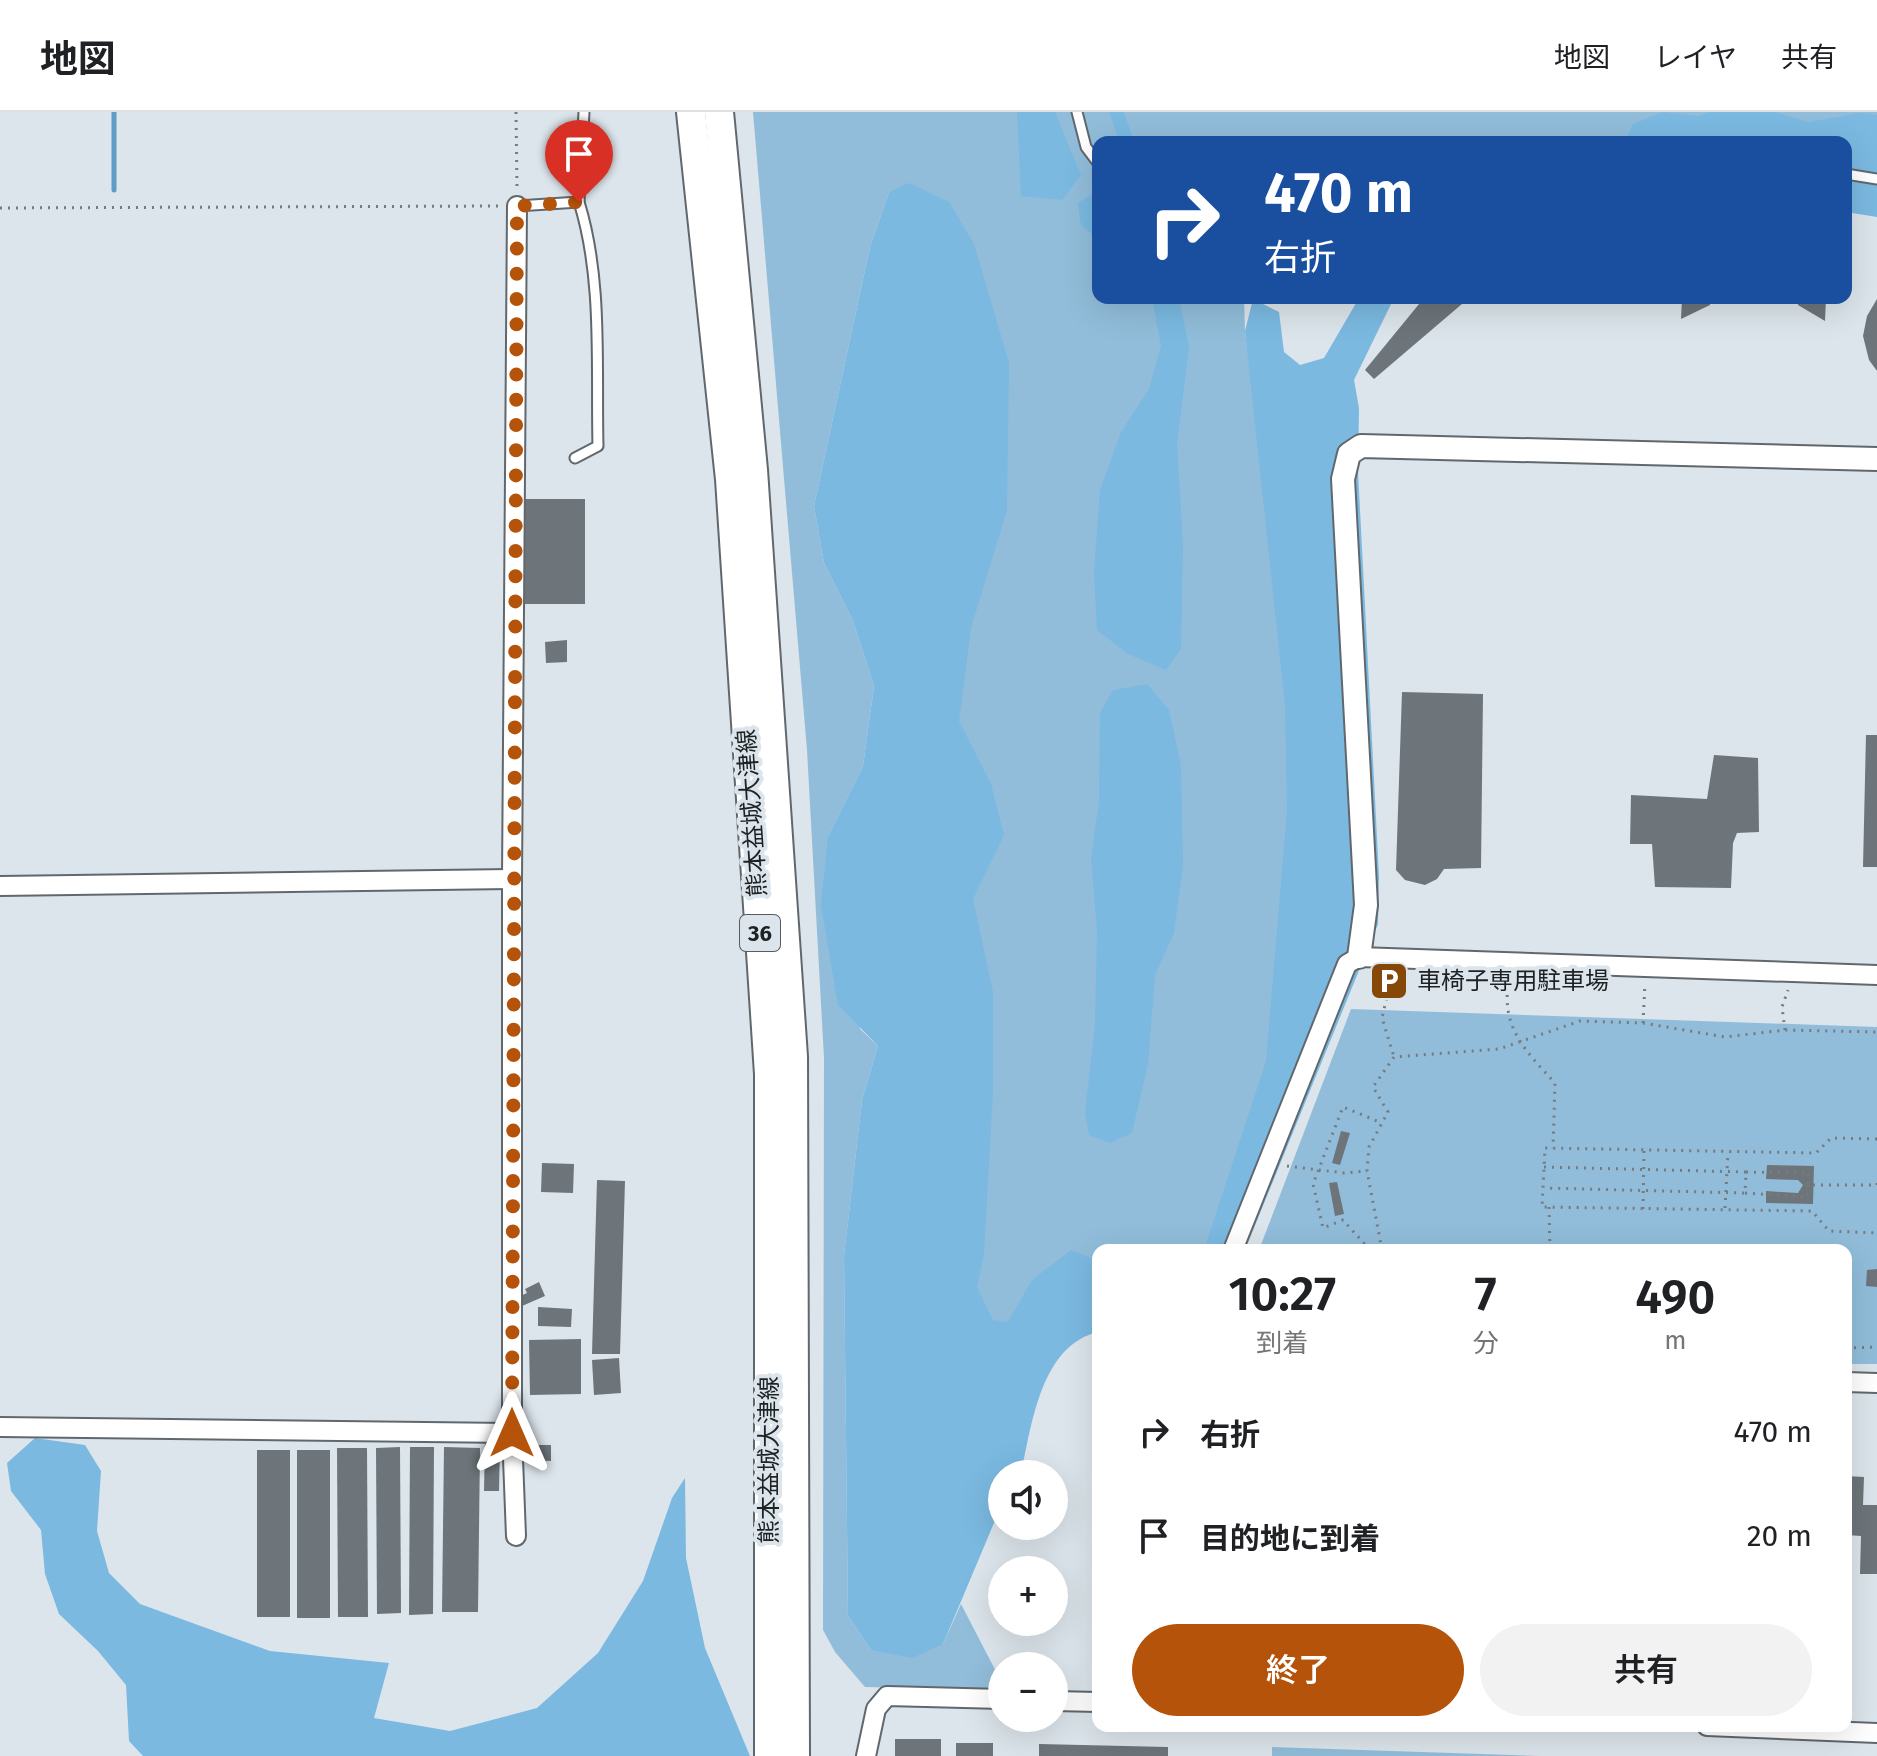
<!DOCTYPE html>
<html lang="ja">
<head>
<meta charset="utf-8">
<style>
  :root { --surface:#fff; --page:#f2f2f2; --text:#202124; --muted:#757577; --line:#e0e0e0; --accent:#b45309 }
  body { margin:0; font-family:"Fira Sans","Noto Sans JP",sans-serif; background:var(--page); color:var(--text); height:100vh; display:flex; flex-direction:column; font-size:30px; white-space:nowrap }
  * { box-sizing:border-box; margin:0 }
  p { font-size:26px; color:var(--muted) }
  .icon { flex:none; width:44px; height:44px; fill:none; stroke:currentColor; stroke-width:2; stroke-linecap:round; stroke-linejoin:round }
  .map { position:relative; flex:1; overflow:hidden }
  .details { position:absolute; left:1092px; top:1132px; width:760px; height:488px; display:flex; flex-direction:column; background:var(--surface); border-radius:16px; box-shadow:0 8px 32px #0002 }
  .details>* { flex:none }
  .banner { position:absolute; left:1092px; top:24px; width:760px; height:168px; border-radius:16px; box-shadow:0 8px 32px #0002; background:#1a4fa0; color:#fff; overflow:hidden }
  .buttons { position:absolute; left:988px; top:1348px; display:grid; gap:16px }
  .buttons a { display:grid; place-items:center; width:80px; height:80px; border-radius:50%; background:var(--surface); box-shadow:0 8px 32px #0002; font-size:40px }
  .pin { position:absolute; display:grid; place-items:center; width:68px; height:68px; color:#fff; margin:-82px -34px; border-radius:50% 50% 50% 0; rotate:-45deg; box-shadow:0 0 8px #0007 }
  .pin .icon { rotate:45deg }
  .me { position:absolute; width:88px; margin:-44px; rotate:0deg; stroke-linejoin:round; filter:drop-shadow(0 0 6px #0008) }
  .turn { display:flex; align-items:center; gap:28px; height:168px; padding:0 40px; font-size:36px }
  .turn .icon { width:104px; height:104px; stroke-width:2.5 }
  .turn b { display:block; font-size:56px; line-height:68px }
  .eta { display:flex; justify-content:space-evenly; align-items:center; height:136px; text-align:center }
  .eta b { font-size:48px; font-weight:600; line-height:56px }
  .button { display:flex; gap:16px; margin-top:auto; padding:16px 40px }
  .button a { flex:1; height:92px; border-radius:48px; background:var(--accent); color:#fff; font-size:32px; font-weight:600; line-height:92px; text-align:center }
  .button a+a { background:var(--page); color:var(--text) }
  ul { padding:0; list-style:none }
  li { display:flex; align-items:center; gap:24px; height:104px; padding:0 40px }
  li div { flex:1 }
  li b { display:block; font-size:30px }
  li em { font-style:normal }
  header { display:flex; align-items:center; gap:48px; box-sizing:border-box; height:112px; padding:0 40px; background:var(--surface); border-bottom:2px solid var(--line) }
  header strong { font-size:38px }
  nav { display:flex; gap:44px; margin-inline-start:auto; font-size:28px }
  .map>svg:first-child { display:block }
</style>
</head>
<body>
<header>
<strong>地図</strong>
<nav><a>地図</a><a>レイヤ</a><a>共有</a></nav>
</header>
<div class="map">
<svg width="1877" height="1644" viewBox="0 0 1877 1644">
  <rect width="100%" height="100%" fill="#dce5eb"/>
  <g fill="#91bdda">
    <path d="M753 0H1877V54L1846 30H1098V186H1244L1245 219 1322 820 1217 1138H1098V1171L993 1252 941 1201 889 80 870 135 814 394 824 451 853 509 874 574 863 654 828 724 860 917 878 934 862 988 844 1144 848 1504 871 1538 943 1532 961 1492 1002 1571V1578L865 1575 835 1540 823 1518 824 946 807 638Z"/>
    <path d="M1351 897 1877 915V1252H1846V1138H1259Z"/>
    <path d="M1272 1635 1540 1644H1272Z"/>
  </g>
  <g fill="#7bb9e1">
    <path d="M1017 0H1055L1081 63 1062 88 1021 84Z"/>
    <path d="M1109 0H1124L1134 30H1120Z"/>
    <path d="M1663 0 1698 4 1709 0H1775L1809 10 1859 1 1877 3V105L1846 100V30H1625L1633 12Z"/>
    <path d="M909 71 949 90 974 132 1009 251 1007 398 971 516 959 609 991 672 1004 723 973 787 993 880V981L984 1141 977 1175 993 1208 1008 1210 1032 1168 1071 1138 1098 1149V1220C1042 1233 1032 1310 1022 1357L1019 1362H1002V1392L943 1532 912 1546 871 1538 848 1504 844 1144 862 988 878 934 838 893 821 793 828 724 863 654 874 574 853 509 824 451 814 394 870 135 889 80Z"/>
    <path d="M1092 82 1098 87V127L1081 113 1078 91Z"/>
    <path d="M1152 186H1179L1189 236 1177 332 1183 433 1181 537 1166 558 1128 542 1097 518 1094 460 1100 378 1121 320 1149 277 1161 234Z"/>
    <path d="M1359 186H1394L1354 268 1359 296 1358 359 1379 764 1378 812 1245 1138H1204L1266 949 1287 699 1285 593 1245 219 1253 187 1279 200 1284 240 1300 253 1324 246Z"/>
    <path d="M1147 572 1169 598 1181 653 1183 753 1174 821 1155 863 1148 952 1132 1021 1110 1031 1089 1023 1085 1001 1095 912 1097 818 1091 746 1099 690 1100 601 1113 578Z"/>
    <path d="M35 1326 85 1333 101 1359 97 1419 109 1461 140 1492 270 1539 389 1551 374 1606 450 1619 537 1596 598 1541 643 1469 672 1386 685 1366 686 1446 705 1536 750 1644H143L129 1629 126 1573 98 1539 59 1502 45 1462 41 1418 11 1379 7 1351Z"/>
  </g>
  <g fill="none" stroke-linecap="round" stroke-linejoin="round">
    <path stroke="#609dc4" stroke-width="5" d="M114 0V78"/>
  </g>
  <g fill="#6d757a">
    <path d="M1424 186H1469L1374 267 1365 258Z"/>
    <path d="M1682 186H1711L1710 193 1681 207Z"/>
    <path d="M1798 186H1826L1825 209 1798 193Z"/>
    <path d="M1877 187V259L1869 248 1863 224 1867 204Z"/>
    <path d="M522 387H585V492H523Z"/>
    <path d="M567 528V550L546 551 545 530Z"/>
    <path d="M1402 580 1483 582 1481 756 1444 757 1437 767 1425 773 1405 768 1396 758Z"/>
    <path d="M1866 623H1877V755H1863Z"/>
    <path d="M1714 643 1758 646 1759 720 1737 721 1733 731 1731 776 1655 775 1652 732H1630L1631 683 1707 687Z"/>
    <path d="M1341 1019 1350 1021 1340 1053 1332 1051Z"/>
    <path d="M542 1051 574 1052 573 1081 541 1080Z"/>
    <path d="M1767 1053 1814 1054 1813 1092 1766 1091V1079L1798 1081 1803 1073 1798 1068 1766 1067Z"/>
    <path d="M597 1068 625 1069 620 1242H592Z"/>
    <path d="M1337 1070 1344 1102 1335 1104 1329 1071Z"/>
    <path d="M1877 1157V1175L1866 1174 1867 1158Z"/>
    <path d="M539 1170 545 1184 522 1194 518 1185 527 1181 525 1177Z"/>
    <path d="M538 1195 572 1197 571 1215 538 1214Z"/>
    <path d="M581 1227V1282L530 1283 529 1228Z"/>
    <path d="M619 1246 621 1281 594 1283 592 1248Z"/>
    <path d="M485 1332 500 1333 499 1379H484Z"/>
    <path d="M526 1333H551V1349L526 1348Z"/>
    <path d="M400 1335 401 1501 377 1502 376 1336Z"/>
    <path d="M410 1335H434L433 1502 409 1503Z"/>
    <path d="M444 1335 480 1336 478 1500H442Z"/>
    <path d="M337 1336H367L368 1505H338Z"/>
    <rect x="257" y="1338" width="33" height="167"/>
    <rect x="297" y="1338" width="33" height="168"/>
    <path d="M1846 1364 1864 1365 1863 1393H1877V1462H1860L1861 1424 1846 1423Z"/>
    <rect x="895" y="1627" width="46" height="17"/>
    <rect x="956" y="1631" width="37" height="13"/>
    <path d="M1039 1632 1168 1635V1644H1039Z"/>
  </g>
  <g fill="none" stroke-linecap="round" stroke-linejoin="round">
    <defs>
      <g id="service">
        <path d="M1077 0 1086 35 1098 51"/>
        <path d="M1846 62 1877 67"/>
        <path d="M517 94 579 90 584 0"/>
        <path d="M575 346 598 334C596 254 603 167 579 90"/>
      </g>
      <g id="minor">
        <path d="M0 774 512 767"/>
        <path d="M1233 1138 1347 852 1359 845 1877 863"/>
        <path d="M1846 1270 1877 1271"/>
        <path d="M0 1315 512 1321"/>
        <path d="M516 1424 512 1321V767L517 94"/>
        <path d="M1054 1589 1098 1590"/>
        <path d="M1707 1614 1877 1621"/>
        <path d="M866 1644 876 1597 887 1584 1002 1587"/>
      </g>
      <path id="tertiary" d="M1359 845 1366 793 1343 367 1349 342 1361 334 1877 347"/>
      <g id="primary">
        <path d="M691 0 730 367 769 962V1644"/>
        <path d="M719 0 753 358 793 945 795 1644"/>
      </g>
    </defs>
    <use href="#service" stroke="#61686d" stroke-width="13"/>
    <use href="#minor" stroke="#61686d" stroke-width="22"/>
    <use href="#tertiary" stroke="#61686d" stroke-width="26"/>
    <use href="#primary" stroke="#61686d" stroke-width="32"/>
    <g stroke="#757b7f" stroke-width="3" stroke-dasharray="2 6" stroke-linecap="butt">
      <path d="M516 0 517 76"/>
      <path d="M0 96 499 94"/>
      <path d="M1392 863 1382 906 1394 945"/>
      <path d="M1509 867C1500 915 1525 938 1555 971L1553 1036"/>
      <path d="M1643 911 1645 871"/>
      <path d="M1785 918 1782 895 1788 878"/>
      <path d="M1877 1027 1831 1026 1816 1041 1545 1036 1542 1095 1812 1099 1829 1119 1877 1121"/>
      <path d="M1287 1054 1344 1061 1367 1059"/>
      <path d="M1544 1055 1746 1060 1745 1081 1545 1076"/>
      <path d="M1746 1060 1809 1061 1808 1073H1877"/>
      <path d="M1877 1071V1079"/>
      <path d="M1745 1081 1807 1085 1808 1073"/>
      <path d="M1549 1095 1550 1138"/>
      <path d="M1725 1096 1728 1040"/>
      <path d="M1643 1097 1644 1038"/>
      <path d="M1370 1138 1343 1108 1323 1116 1313 1072 1343 995 1382 1011"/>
      <path d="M1382 1138 1367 1059 1369 1035 1388 1000 1373 975 1394 945 1499 937 1580 909 1643 911 1725 925 1785 918 1877 920"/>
      <path d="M1846 1236 1877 1235"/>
    </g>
    <use href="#service" stroke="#fff" stroke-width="9"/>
    <use href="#minor" stroke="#fff" stroke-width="18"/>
    <use href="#tertiary" stroke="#fff" stroke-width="22"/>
    <use href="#primary" stroke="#fff" stroke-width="28"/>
  </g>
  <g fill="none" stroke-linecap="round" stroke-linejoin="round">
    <path stroke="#b45309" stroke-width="14" stroke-dasharray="0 25.2" d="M512 1321 517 94 579 90"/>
  </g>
  <defs>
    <symbol id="parking-square" viewBox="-11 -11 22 22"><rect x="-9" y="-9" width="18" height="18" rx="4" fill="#864809" stroke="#dce5eb"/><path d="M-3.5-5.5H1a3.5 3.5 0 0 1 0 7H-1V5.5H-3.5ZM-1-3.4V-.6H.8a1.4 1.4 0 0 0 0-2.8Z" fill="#fff"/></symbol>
  </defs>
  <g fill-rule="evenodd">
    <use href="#parking-square" x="1367" y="847" width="44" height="44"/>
  </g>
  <g text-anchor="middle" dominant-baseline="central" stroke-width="8" stroke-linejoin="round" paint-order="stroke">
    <rect fill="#dce5eb" stroke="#575c60" stroke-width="2" x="740" y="803" width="40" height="36" rx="6"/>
    <g font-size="22" font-weight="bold" fill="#1e2224">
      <text x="760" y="821">36</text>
    </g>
    <g font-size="24" fill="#1e2224" stroke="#dce5eb">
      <text transform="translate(752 701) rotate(-94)">熊本益城大津線</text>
      <text transform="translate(769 1348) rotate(-90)">熊本益城大津線</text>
    </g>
    <g font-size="24" fill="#1e2224" stroke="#dce5eb" text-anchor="start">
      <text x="1417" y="869">車椅子専用駐車場</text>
    </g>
  </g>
</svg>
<div class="buttons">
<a><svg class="icon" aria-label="sound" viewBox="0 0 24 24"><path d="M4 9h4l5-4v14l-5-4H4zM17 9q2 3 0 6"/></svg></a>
<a>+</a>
<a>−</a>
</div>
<div class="pin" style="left:579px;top:90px;background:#d93025"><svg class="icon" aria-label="arrive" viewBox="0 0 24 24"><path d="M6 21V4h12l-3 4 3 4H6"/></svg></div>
<svg class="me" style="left:512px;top:1321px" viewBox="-20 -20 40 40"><path d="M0-17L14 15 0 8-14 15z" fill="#b45309" stroke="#fff" stroke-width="4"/></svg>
<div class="banner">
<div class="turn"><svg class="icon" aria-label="right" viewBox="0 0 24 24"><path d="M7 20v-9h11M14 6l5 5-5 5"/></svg><div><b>470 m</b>右折</div></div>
</div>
<section class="details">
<div class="eta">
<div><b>10:27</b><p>到着</p></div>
<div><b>7</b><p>分</p></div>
<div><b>490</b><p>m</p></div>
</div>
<ul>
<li><svg class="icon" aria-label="right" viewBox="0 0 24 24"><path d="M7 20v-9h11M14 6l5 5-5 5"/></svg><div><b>右折</b></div><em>470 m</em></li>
<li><svg class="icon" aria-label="arrive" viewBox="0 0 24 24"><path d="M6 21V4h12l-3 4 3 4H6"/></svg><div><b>目的地に到着</b></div><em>20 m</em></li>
</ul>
<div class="button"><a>終了</a><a>共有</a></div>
</section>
</div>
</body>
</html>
